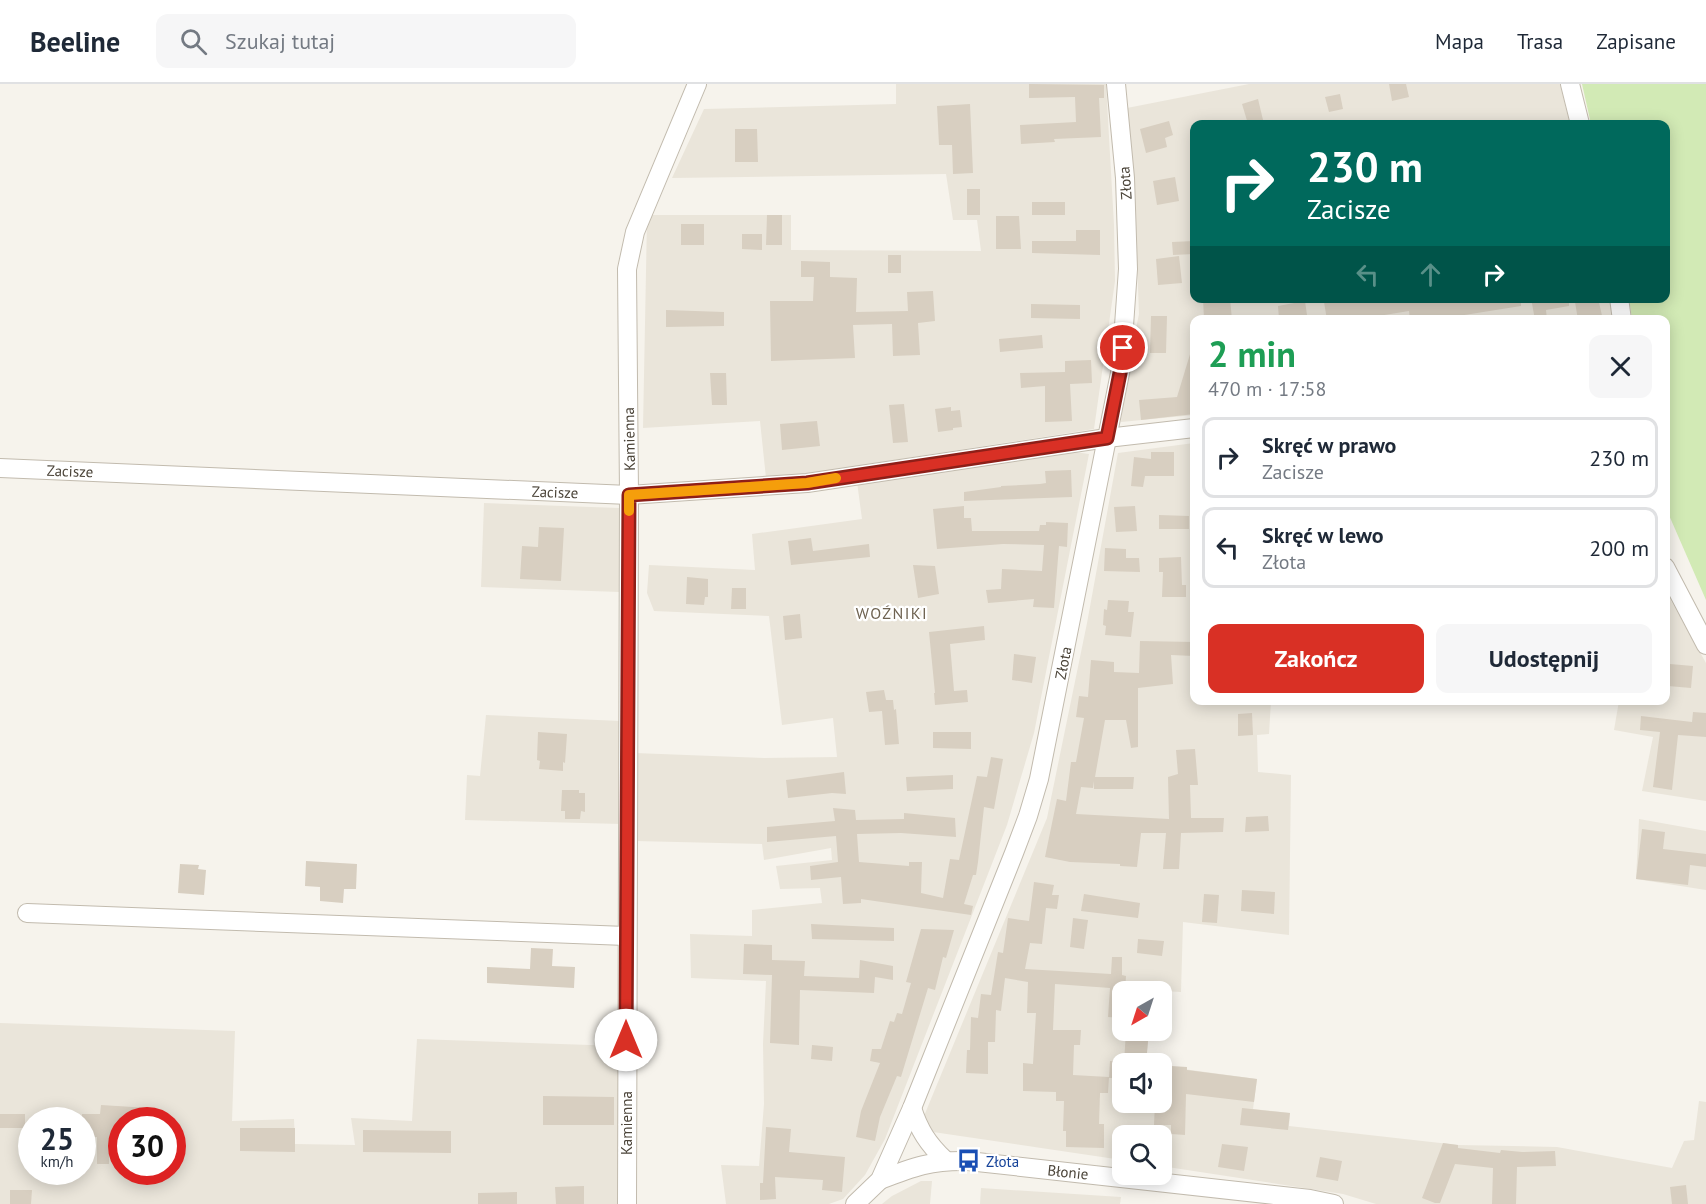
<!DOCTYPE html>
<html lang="pl">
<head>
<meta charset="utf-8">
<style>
  :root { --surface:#fff; --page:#f6f6f7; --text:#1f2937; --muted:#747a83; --line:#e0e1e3; --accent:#d93025 }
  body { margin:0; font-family:"PT Sans",sans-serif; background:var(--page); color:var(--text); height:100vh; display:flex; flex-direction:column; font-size:22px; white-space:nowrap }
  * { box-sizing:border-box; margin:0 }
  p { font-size:20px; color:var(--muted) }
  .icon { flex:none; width:33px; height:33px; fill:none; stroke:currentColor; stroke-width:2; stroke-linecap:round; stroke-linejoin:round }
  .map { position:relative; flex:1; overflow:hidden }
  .panel { position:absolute; left:1190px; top:231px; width:480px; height:390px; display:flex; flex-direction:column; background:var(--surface); border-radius:12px; box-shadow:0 3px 15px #0003 }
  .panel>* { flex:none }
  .hud { position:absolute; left:1190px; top:36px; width:480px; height:183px; border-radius:12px; box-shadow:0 3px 15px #0003; background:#00695c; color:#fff; overflow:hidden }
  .needle { width:39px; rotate:219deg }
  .tools { position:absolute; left:1112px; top:897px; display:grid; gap:12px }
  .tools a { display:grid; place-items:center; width:60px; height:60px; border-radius:12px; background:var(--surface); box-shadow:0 3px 15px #0003; font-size:30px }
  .speed { position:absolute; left:18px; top:1023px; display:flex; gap:12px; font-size:30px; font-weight:700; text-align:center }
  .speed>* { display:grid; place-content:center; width:78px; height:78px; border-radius:50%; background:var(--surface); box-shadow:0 3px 15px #0003; line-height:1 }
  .speed small { font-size:15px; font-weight:400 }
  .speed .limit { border:9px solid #d22; background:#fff; color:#111 }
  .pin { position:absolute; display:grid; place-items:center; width:51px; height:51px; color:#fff; margin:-26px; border:3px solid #fff; border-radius:50%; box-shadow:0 2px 6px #0007 }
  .me { position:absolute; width:66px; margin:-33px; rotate:0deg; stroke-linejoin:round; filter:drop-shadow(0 0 4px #0008) }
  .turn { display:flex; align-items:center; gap:21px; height:126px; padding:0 18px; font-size:27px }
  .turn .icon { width:78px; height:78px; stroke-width:2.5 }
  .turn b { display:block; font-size:42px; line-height:51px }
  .lanes { display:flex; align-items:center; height:57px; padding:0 18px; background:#0003; justify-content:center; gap:30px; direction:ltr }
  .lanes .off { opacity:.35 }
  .round { display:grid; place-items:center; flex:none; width:63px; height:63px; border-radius:12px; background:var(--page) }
  .overview { display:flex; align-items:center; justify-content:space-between; height:102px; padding:0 18px }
  h1 { font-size:36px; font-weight:700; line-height:45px; color:#1e9e55 }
  .button { display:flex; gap:12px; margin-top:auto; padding:12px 18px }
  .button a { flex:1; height:69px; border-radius:12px; background:var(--accent); color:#fff; font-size:24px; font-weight:700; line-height:69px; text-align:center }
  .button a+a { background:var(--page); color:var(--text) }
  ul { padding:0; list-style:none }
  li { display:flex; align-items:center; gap:18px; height:81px; margin:0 12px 9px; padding:0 6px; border:3px solid var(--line); border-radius:12px }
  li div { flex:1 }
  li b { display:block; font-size:22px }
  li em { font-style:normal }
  header { display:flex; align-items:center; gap:36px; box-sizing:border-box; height:84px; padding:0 30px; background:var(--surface); border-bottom:2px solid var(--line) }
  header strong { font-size:28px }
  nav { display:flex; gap:33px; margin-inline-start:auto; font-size:21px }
  .search { width:420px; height:54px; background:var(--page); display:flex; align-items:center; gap:15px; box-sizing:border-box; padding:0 21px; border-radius:12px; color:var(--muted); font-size:22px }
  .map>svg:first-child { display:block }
</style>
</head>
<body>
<header>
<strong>Beeline</strong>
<div class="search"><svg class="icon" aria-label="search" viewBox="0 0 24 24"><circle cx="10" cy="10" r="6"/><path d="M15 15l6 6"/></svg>Szukaj tutaj</div>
<nav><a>Mapa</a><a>Trasa</a><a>Zapisane</a></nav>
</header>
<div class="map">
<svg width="1706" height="1120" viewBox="0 0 1706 1120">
  <rect width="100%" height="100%" fill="#f6f3ec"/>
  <g fill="#eae5da" fill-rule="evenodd">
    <path d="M896 0H1106L1114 141 1115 197 1094 345 805 390 766 394 760 337 643 344 647 135 650 131H791V166L981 167 977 136H953L946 90 672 94 704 25 896 20Z"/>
    <path d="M1249 0H1560L1570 40H1194V214L1610 215 1614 235 1194 236V331L1121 338 1122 312 1139 230 1134 97 1127 24Z"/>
    <path d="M1194 359V616L1271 617 1269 650 1257 651 1258 688 1291 691 1289 851 1183 838 1181 908 1126 905 1125 907 1122 908V946L1149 947 1146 979 1122 980V1018H1161V982L1257 995 1253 1025 1290 1029 1289 1042 1458 1061 1557 1063 1672 1084 1684 1057 1694 1056 1699 1017 1706 1018V1120H1376L1343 1110 1161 1082V1052H1122V1076L933 1048 924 1032 1047 734 1087 539 1118 369Z"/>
    <path d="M1075 368 1089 370 1034 649 1007 741 885 1055 865 1091 843 1115 829 1120H726L721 1081 759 1082 764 1020 763 960 766 897 691 894 690 850 752 852V826L822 819 820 804 780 805 776 782 832 776 831 764 764 776 762 760 635 757V669L764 674 837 673 833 634 782 641 769 532 654 527 647 509 649 481 755 486 752 450 862 435 857 398Z"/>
    <path d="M484 419 619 424V508L481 503Z"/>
    <path d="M1665 506 1706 579V717L1642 707 1653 653 1614 646 1619 617 1665 616Z"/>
    <path d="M486 631 620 637 621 740 465 736 467 691 480 692Z"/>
    <path d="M1639 735 1706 747V806L1636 795Z"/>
    <path d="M0 939 235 947 232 1037 294 1035 295 1060 355 1061 351 1034 412 1037 417 955 620 962 623 1120H0ZM32 1036H82V1088H32ZM122 1036H172V1088H122Z"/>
    <path d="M921 1097H932L930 1120H882L892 1112Z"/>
    <path d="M981 1104 1121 1113 1120 1120H980Z"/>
  </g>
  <path fill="#d2eab5" d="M1582 0H1706V516L1665 422V236L1632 235 1629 215 1665 214V40H1591Z"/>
  <g fill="#d8cfc1">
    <path d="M1029 0 1104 1V14H1099L1101 53 1054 55 1055 58 1021 60 1020 41 1076 38 1075 13 1029 14Z"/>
    <path d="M1389 0H1406L1409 13 1392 17Z"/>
    <path d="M1340 10 1343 25 1329 28 1325 13Z"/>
    <path d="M1258 15 1264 40H1248L1242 20Z"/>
    <path d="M970 20 973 89 953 90 952 61H939L937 22Z"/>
    <path d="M1169 37 1173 51 1165 54 1167 63 1146 69 1140 45Z"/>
    <path d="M735 45H757L758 78H735Z"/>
    <path d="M1175 93 1179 117 1157 121 1153 97Z"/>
    <rect x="967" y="105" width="13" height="26"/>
    <rect x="1032" y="118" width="33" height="13"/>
    <path d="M767 131H782V161H766Z"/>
    <path d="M996 132H1019L1021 165H996Z"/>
    <rect x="681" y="140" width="23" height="21"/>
    <path d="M1076 146H1100V171L1032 169V157H1076Z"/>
    <path d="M742 150H762V166L742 165Z"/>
    <path d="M1194 157V170L1173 171 1172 158Z"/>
    <rect x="888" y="171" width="13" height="18"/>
    <path d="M1179 172 1182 199 1158 201 1156 175Z"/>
    <path d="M801 177 830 178V193L857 194 856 228 908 227 907 208 933 207 935 237 918 239 920 271 893 272 892 240 853 241 855 274 771 277 770 217H813L814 193H801Z"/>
    <path d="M1203 214H1230L1232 236H1204Z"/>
    <path d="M1344 214H1521V222L1433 236H1410L1409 227 1366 234 1365 232 1346 236H1327L1324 218Z"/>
    <path d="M1531 214H1569V222L1546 226 1547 236H1535Z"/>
    <path d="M1590 214H1598L1603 236H1578L1575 218Z"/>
    <path d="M1305 217 1307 231 1279 235 1278 222Z"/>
    <path d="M1031 220 1080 221V235L1031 234Z"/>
    <path d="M666 226 724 228V242L666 243Z"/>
    <path d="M1151 232H1167L1166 269H1150Z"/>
    <path d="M1042 251 1043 264 1000 268 999 255Z"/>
    <path d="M1191 267 1194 268V330L1141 336 1139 316 1177 313Z"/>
    <path d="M1091 276 1092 299 1070 300 1072 337 1045 338V302L1021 304 1020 289 1065 288V277Z"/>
    <path d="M710 289H726L727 321H712Z"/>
    <path d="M904 320 908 358 893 359 889 321Z"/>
    <path d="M951 323V327L960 326 962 343 953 344V346L938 348 935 325Z"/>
    <path d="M817 337 820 362 782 366 780 340Z"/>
    <path d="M1151 368H1174V392H1145L1143 403 1131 402 1134 373 1151 375Z"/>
    <path d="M1071 386 1072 413 964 417V408L1001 403V402L1040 400 1046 399 1045 387Z"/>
    <path d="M964 422V434H971L972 447H1039L1040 441H1046V438L1068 439 1067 463 1059 462 1054 524 1033 523 1034 515 988 519 986 506 1001 505 1002 485 1042 487 1044 461 1003 460 937 465 933 425Z"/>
    <path d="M1135 422 1137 447 1116 448 1114 423Z"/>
    <path d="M1159 431 1189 432V445H1159Z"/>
    <path d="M539 443 564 444 561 497 520 495 522 462 538 463Z"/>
    <path d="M811 454 813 467 869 460 870 473 791 481 788 457Z"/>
    <path d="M1105 464 1126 465V474H1139L1140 488 1104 487Z"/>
    <path d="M1181 473 1182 501H1186V513H1162L1163 488H1159V474Z"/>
    <path d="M913 481 935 482 939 510 918 514Z"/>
    <path d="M687 493 708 495V513H705L704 521 686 520Z"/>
    <path d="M732 504H746V525H731Z"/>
    <path d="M1108 516 1129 517 1128 528H1134L1131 553 1105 551 1106 542 1103 541 1104 525 1107 526Z"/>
    <path d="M800 530 802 554 785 556 783 532Z"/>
    <path d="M984 542 985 556 950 560 954 607 967 606 968 618 935 621 934 609H935L929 548Z"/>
    <path d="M1140 557 1194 558V572L1171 571 1173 600 1138 604V663L1131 664 1126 636H1105L1095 693H1134L1133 705H1094V697L1093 704 1081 703 1076 730 1169 735 1168 693 1178 690 1176 666 1195 665 1198 701H1190L1191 734H1224L1223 748 1181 749 1179 785H1163L1166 749H1141L1137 783 1120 782V780L1070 778 1045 773 1057 715 1066 717 1071 678H1076L1084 634 1076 633 1079 612 1088 613 1091 576 1114 578V588L1139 589Z"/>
    <path d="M1014 570 1036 573 1032 599 1012 596Z"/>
    <path d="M1670 580 1693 582 1691 604 1668 602Z"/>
    <path d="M884 606 886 616H893L894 626 896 625 899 660 885 661 882 627 869 628 866 608Z"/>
    <path d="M1693 628 1706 629V653L1678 651 1672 706 1653 703 1660 648 1640 646 1641 632 1692 638Z"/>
    <path d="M1252 629 1253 651 1238 652V630Z"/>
    <path d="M538 648 567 650 565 679 563 678V687L539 685 540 677 537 676Z"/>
    <path d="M933 648H971V665L933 664Z"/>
    <path d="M991 673 1003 675 994 725 984 723 978 778 976 791H973L964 820 973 822 971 831 861 815V819L843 820 841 793 811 796 810 782 838 778 836 752 767 758V743L835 737 833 724 855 726 856 736 904 735V729L955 734 956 753 901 749 857 750 859 778 909 782V778H922L921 809 943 814 950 775 959 776 977 692 987 693Z"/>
    <path d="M844 688 846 710 832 709 788 714 786 696Z"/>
    <path d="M953 691V705L907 707 906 693Z"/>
    <path d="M562 706H579V709H585V728L581 727 580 735H565V727H561Z"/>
    <path d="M1268 732 1269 747 1245 748 1246 733Z"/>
    <path d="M1642 745 1665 748 1663 765 1706 770V783L1690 781 1688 801 1636 795Z"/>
    <path d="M306 777 357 780 356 805H344L343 819 320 817V803L305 802Z"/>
    <path d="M180 780 199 781 198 785 206 786 204 811 178 809Z"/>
    <path d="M1034 798 1054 801 1052 811H1059L1057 825 1046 824 1042 860 1030 859 1025 885 1111 890 1112 873H1122V891L1126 892 1125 908H1122V934L1108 933 1110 904 1055 900 1053 946H1081L1080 961H1074L1073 991 1109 993 1108 1009H1100L1099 1040H1104V1064L1066 1063V1047H1063L1064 1017H1056V1008L1023 1007V979L1033 980 1036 929H1027L1028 898 1005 894 1001 927 996 926 995 958H988V990L966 989 967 966H970L971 933 978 934 981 910 991 911 998 868 1003 869 1008 834 1029 837Z"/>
    <path d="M1242 806 1275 808 1274 830 1241 827Z"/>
    <path d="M1084 810 1140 819 1138 834 1081 827Z"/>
    <path d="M1204 810 1219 811 1217 839 1202 838Z"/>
    <path d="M1073 834 1088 836 1084 865 1070 863Z"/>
    <path d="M811 840 894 844V857L812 855Z"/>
    <path d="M921 845 954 846 946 874 943 873 935 906 928 904 901 993 897 992 880 1033 875 1057 856 1053 861 1027 880 979 870 977 872 965H881L890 937 894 938 897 929 902 930 911 899 906 898Z"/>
    <path d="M1138 855 1164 857 1162 872 1137 869Z"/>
    <path d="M744 860 772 861V876L805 877 804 892 859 894 860 876 893 882V896L875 893 874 909 800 906 799 961 770 959 772 891 743 890Z"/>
    <path d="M531 864 553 865 552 882 575 883 574 904 487 899V883L530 885Z"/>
    <path d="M1126 946H1149L1146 980H1124Z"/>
    <path d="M812 961 833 963 832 977 811 975Z"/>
    <path d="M1110 977 1122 978V994H1109Z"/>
    <path d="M1171 982 1187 983V986L1257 995 1254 1018 1186 1010 1185 1051 1171 1050V1041H1154L1155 1018H1161V1012H1170Z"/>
    <path d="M543 1012 614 1013V1041H543Z"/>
    <path d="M101 1021 149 1024 148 1036H122V1062H109V1080H97V1053H82V1030H100Z"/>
    <path d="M1242 1024 1290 1029 1288 1046 1240 1041Z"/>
    <rect x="0" y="1030" width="25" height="14"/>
    <path d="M766 1043 791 1045 789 1068 845 1073 842 1108 822 1106 823 1096 775 1093 776 1115 760 1116V1099H763Z"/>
    <path d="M240 1044H295V1068L240 1067Z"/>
    <path d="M363 1046 451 1047V1069L363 1068Z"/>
    <path d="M1443 1059 1458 1061V1064L1500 1069 1501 1066 1522 1068 1555 1067 1556 1082 1517 1083 1516 1120H1492L1493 1084 1455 1080 1440 1119H1435L1422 1114Z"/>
    <path d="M1222 1060 1248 1063 1244 1087 1218 1083Z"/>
    <path d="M1320 1073 1342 1077 1338 1097 1316 1093Z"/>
    <path d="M1686 1101 1688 1120H1672L1670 1103Z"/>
    <path d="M584 1102V1120H556L555 1103Z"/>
    <path d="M10 1106H32L31 1120H10Z"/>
    <path d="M517 1108V1120H478V1109Z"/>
  </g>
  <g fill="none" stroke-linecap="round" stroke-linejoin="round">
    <defs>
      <g id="minor">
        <path d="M1570 0 1580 40"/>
        <path d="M1619 214 1622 236"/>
        <path d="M0 384 629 411 807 399 1107 354 1194 344"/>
        <path d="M1665 483 1706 561"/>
        <path d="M27 829 626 852"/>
        <path d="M912 1024C919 1046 928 1060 945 1076"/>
        <path d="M880 1096C913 1083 932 1076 968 1077L1310 1115 1334 1120"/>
        <path d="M627 1120 629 411 627 185 635 148 697 0"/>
        <path d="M855 1120 880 1096 912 1024 1014 769 1028 732 1039 695 1121 284 1128 185 1125 94 1116 0"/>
      </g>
    </defs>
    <use href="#minor" stroke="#c2bbae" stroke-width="20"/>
    <use href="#minor" stroke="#fff" stroke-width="18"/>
  </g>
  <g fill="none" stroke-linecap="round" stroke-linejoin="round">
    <defs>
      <path id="route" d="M626 956 629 411 807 399 1107 354 1121 284 1123 264"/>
    </defs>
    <use href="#route" stroke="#8d1f18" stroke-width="15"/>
    <use href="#route" stroke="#d93025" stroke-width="10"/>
    <path stroke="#f59e0b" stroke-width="10" d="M629 427V411L807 399 836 394"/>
  </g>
  <defs>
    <symbol id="bus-bare" viewBox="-9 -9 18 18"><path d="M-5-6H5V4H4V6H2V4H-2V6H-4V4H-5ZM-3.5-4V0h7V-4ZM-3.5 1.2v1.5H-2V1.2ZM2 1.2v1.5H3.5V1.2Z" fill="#1a4fb4" stroke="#fff" stroke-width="2.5" paint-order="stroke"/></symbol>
  </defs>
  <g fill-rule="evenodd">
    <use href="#bus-bare" x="952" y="1060" width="33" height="33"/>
  </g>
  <g text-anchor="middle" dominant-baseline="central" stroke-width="4.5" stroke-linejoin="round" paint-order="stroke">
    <g font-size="15" fill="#4b4439" stroke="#fff">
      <text transform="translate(1125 99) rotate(-94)">Złota</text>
      <text transform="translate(629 355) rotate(-91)">Kamienna</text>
      <text transform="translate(70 387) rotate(2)">Zacisze</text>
      <text transform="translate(555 408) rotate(2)">Zacisze</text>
      <text transform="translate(1063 579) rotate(-79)">Złota</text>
      <text transform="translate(626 1039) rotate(-90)">Kamienna</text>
      <text transform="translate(1068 1088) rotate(6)">Błonie</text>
    </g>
    <g font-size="15" fill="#164399" stroke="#fff" text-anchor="start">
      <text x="986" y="1077">Złota</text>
    </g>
    <g font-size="16" letter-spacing="1.5" fill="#6e6250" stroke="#fff">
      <text x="892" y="529">WOŹNIKI</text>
    </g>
  </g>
</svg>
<div class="tools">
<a><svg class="needle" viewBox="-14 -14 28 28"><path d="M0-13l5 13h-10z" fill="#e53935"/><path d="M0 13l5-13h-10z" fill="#747a83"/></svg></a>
<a><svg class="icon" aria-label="sound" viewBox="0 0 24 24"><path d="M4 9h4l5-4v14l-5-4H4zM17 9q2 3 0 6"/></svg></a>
<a><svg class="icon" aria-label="search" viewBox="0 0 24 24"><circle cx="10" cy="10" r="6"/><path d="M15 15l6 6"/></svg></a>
</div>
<div class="speed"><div>25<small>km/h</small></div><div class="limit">30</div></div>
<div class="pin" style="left:1123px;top:264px;background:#d93025"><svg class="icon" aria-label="arrive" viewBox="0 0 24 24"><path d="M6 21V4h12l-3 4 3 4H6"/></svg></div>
<svg class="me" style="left:626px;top:956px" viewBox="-20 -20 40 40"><circle r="19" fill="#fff"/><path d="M0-13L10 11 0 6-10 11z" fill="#d93025"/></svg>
<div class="hud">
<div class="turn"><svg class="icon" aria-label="right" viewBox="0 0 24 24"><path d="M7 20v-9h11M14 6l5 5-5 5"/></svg><div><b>230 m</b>Zacisze</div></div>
<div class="lanes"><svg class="icon off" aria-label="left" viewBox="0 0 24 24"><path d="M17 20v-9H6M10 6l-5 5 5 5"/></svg><svg class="icon off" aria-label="ahead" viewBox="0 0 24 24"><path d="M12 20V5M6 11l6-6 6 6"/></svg><svg class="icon" aria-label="right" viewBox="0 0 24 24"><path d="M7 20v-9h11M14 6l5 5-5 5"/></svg></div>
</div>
<section class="panel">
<div class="overview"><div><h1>2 min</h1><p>470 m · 17:58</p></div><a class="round"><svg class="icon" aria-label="close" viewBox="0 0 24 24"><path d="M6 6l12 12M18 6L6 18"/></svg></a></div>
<ul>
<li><svg class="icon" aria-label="right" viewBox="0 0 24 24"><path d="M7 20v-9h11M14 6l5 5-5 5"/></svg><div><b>Skręć w prawo</b><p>Zacisze</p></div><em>230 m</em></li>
<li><svg class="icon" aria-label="left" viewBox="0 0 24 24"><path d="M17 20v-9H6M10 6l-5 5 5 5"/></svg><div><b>Skręć w lewo</b><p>Złota</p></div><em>200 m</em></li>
</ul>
<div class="button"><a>Zakończ</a><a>Udostępnij</a></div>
</section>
</div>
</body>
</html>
